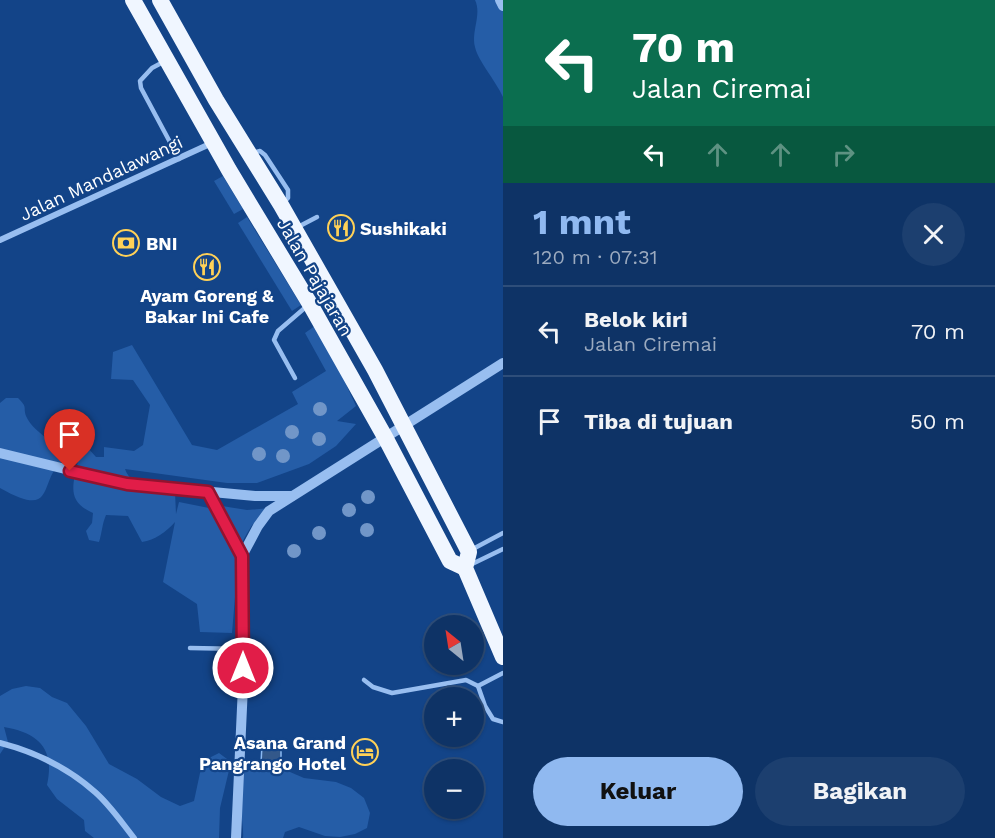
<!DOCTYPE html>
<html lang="id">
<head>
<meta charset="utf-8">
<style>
  :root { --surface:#0e3366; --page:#1c3f6f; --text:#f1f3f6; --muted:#9baabf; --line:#2e4e7a; --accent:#90b9f0 }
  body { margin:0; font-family:"Work Sans",sans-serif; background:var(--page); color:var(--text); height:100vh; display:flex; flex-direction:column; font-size:22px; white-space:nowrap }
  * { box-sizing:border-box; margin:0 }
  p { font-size:20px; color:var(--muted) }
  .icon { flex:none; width:33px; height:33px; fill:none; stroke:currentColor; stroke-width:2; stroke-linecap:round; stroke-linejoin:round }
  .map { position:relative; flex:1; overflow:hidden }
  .panel { display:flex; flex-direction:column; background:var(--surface); width:492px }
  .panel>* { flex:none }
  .hud { background:#0b6e4f; color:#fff; overflow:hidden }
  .needle { width:39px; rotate:330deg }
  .buttons { position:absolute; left:424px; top:615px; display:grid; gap:12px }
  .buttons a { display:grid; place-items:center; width:60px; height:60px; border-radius:50%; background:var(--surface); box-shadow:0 2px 4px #0004,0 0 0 2px var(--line); font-size:30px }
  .pin { position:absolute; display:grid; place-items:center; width:51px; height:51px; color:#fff; margin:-62px -26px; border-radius:50% 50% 50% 0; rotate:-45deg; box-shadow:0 0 6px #0007 }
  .pin .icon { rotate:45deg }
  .me { position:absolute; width:66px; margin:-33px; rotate:0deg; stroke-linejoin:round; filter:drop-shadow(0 0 4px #0008) }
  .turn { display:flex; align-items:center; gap:21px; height:126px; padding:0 30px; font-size:27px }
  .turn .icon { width:78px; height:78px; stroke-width:2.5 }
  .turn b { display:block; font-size:42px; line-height:51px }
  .lanes { display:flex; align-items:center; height:57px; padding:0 30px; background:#0003; justify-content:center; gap:30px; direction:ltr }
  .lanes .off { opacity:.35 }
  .round { display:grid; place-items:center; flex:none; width:63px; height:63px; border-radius:32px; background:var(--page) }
  .head { display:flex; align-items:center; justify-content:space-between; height:102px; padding:0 30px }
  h1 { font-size:36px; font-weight:700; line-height:45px; color:var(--accent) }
  .primary-button { display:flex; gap:12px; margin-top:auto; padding:12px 30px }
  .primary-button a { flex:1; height:69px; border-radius:36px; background:var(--accent); color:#111; font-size:24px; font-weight:700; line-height:69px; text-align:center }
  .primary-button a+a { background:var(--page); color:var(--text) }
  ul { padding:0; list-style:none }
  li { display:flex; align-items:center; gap:18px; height:90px; padding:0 30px; border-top:2px solid var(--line) }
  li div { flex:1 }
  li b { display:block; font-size:22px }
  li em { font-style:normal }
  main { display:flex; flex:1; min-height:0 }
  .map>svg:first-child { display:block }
</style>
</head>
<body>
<main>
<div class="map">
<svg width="503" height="838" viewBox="0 0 503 838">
  <rect width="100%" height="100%" fill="#134488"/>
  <g fill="#255da7">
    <path d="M475 0H503V97C496 81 478 61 475 47 471 31 482 15 475 0Z"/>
    <path d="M223 176 243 209 234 214 214 181Z"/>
    <path d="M247 217 301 305 292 311 238 223Z"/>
    <path d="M319 323 342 371 344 380 356 406 337 421 356 424 336 446 309 464 257 483H227L125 469C131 488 158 488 175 492L176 514 179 502 209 508 238 561 232 633 200 632 197 604 163 582 175 522C166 532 155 540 142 542L128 516 106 515C102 524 102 533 99 542L89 540 86 531 92 523 93 513C66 501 73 485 78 461L69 457C34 474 62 523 0 488V403L6 398H18C28 408 23 406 26 416 30 426 41 433 48 440L70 434 80 439 96 457H104V447L134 451 143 445 150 405 133 380 111 379 113 352 132 345 192 445 217 450 298 404 292 392 326 371 305 333Z"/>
    <path d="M222 506 247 510 270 508C256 517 248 530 241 545Z"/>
    <path d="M26 686 40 688 52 697 67 703 86 726 109 764 137 779 161 797 180 806 194 801 200 773 205 760 219 753 231 762 220 808 219 838H94L85 831 84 820 57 799 47 785C55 749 39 733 4 727L8 742 0 754V696L12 689Z"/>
    <path d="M266 759 281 764 290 772 304 778 336 782 351 788 364 798 370 813 367 828 355 834 340 837 325 836 299 827 285 832 283 838H243C245 819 229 773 253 763 257 761 262 760 266 759Z"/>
  </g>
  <path fill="#33588a" stroke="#8ab9f3" stroke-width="1.5" d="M262 744H281V764H261Z"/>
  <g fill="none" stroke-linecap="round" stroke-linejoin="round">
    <g stroke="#98bef0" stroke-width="4.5">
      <path d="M165 61 152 68 140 81 141 88 179 159"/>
      <path d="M252 153 260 151 265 155 288 190V198L284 202"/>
      <path d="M296 228 317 217"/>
      <path d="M295 378 274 340 278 331 307 306"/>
      <path d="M471 550 503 533"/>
      <path d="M470 565 503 549"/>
      <path d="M190 648 243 649"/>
      <path d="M503 673 478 686 485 706 493 719 503 722"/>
      <path d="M364 680 373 687 392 693 466 680 478 686"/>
    </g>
    <g stroke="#98bef0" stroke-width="6">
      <path d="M0 240 212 143"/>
      <path d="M0 743C35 752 68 768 95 792 110 805 122 823 134 838"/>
    </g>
    <g stroke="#98bef0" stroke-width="10">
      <path d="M500 0 503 6"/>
      <path d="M0 453 127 484 255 496H292"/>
      <path d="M208 492 242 556 243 686 236 838"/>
      <path d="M242 556 258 526 269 511 503 363"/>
    </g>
    <g stroke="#f0f6ff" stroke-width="16">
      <path d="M133 0 229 170 310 304 385 437 450 561 465 568"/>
      <path d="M160 0 216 100 281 205 375 370 469 552 465 568 503 657"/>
    </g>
  </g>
  <g fill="#7196c8">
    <circle cx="320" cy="409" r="7"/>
    <circle cx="292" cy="432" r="7"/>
    <circle cx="319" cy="439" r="7"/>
    <circle cx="259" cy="454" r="7"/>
    <circle cx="283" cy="456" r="7"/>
    <circle cx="368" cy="497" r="7"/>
    <circle cx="349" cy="510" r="7"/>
    <circle cx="367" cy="530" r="7"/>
    <circle cx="319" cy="533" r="7"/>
    <circle cx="294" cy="551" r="7"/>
  </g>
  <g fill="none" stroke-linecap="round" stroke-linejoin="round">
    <defs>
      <path id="route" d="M70 471 127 484 208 492 242 556 243 668"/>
    </defs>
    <use href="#route" stroke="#92132f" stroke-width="15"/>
    <use href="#route" stroke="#e11d48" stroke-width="10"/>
  </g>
  <defs>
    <symbol id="restaurant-ring" viewBox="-11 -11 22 22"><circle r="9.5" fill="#134488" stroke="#ffd157" stroke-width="1.5"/><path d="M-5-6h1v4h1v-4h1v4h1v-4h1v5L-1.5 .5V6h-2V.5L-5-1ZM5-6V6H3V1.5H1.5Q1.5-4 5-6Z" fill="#ffd157"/></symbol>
    <symbol id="bank-ring" viewBox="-11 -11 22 22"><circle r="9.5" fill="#134488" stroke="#ffd157" stroke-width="1.5"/><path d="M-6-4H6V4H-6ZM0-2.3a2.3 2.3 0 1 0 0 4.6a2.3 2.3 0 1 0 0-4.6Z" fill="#ffd157"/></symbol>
    <symbol id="hotel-ring" viewBox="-11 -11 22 22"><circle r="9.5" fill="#134488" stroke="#ffd157" stroke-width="1.5"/><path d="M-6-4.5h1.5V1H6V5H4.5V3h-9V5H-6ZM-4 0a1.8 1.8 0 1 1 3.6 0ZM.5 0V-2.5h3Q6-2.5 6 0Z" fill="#ffd157"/></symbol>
  </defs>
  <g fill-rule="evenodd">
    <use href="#restaurant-ring" x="326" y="213" width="30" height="30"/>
    <use href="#bank-ring" x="111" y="228" width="30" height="30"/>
    <use href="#restaurant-ring" x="192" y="252" width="30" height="30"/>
    <use href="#hotel-ring" x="350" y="737" width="30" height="30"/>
  </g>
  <g text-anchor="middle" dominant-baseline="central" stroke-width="4.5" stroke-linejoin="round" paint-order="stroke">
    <g font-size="18" fill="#fff" stroke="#134488">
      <text transform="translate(101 178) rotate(-25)">Jalan Mandalawangi</text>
      <text transform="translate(315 277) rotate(60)">Jalan Pajajaran</text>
    </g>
    <g font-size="18" font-weight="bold" fill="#fff" stroke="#134488" text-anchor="start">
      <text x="360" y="228">Sushikaki</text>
      <text x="146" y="243">BNI</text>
      <text x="207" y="295" text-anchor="middle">Ayam Goreng &amp;<tspan x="207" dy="21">Bakar Ini Cafe</tspan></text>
      <text x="346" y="742" text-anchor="end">Asana Grand<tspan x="346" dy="21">Pangrango Hotel</tspan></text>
    </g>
  </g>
</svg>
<div class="buttons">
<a><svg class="needle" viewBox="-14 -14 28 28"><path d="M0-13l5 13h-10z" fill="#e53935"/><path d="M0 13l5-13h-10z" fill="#9baabf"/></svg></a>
<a>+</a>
<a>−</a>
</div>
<div class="pin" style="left:70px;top:471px;background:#d93025"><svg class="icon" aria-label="arrive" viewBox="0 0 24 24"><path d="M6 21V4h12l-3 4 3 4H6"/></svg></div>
<svg class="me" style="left:243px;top:668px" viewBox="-20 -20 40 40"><circle r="17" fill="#e11d48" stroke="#fff" stroke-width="3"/><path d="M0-11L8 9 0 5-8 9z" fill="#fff"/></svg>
</div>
<section class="panel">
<div class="hud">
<div class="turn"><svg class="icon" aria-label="left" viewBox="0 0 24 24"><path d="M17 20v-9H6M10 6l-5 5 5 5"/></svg><div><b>70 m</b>Jalan Ciremai</div></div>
<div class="lanes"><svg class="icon" aria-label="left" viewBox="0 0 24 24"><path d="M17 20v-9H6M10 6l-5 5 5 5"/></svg><svg class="icon off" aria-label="ahead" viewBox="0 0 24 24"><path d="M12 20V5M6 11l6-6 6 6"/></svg><svg class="icon off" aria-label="ahead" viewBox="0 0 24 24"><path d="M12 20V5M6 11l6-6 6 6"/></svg><svg class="icon off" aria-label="right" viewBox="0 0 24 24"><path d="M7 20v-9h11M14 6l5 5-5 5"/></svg></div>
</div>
<div class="head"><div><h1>1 mnt</h1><p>120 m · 07:31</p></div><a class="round"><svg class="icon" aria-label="close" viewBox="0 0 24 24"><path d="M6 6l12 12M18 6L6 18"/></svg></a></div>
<ul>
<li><svg class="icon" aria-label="left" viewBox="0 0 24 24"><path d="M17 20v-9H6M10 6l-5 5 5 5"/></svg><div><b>Belok kiri</b><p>Jalan Ciremai</p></div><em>70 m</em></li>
<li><svg class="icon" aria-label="arrive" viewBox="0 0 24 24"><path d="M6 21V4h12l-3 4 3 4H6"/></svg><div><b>Tiba di tujuan</b></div><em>50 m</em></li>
</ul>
<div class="primary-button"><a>Keluar</a><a>Bagikan</a></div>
</section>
</main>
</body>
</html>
